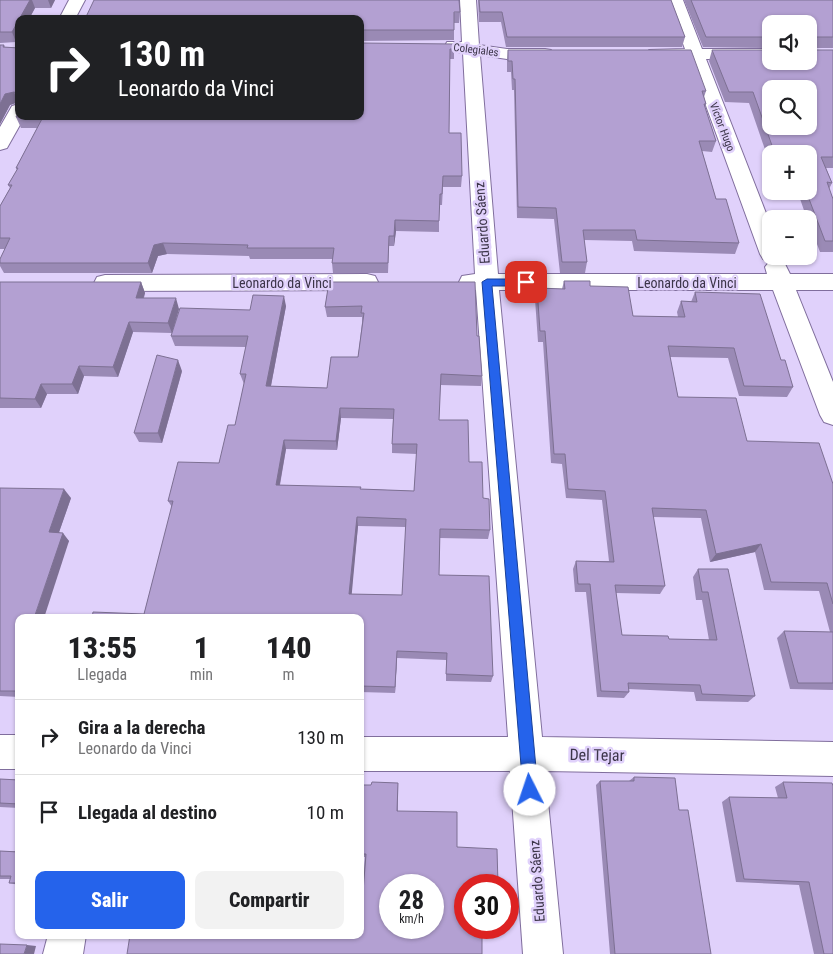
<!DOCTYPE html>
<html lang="es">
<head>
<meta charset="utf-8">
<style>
  :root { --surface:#fff; --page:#f2f2f2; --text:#202124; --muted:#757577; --line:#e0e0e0; --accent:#2563eb }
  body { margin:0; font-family:"Roboto Condensed",sans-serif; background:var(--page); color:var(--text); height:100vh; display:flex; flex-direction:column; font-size:19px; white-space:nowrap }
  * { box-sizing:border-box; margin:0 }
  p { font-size:16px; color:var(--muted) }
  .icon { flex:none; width:28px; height:28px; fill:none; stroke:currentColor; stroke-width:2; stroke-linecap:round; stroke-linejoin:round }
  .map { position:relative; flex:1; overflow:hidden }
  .side { position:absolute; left:15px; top:614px; width:349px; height:325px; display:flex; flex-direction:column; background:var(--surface); border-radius:10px; box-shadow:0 1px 4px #0004 }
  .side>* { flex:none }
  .banner { position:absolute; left:15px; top:15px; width:349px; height:105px; border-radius:10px; box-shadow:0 1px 4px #0004; background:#202124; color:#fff; overflow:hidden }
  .tools { position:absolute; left:762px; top:15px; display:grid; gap:10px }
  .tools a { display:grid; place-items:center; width:55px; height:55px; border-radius:10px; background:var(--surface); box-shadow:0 1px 4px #0004; font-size:25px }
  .speed { position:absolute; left:379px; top:874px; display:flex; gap:10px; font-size:25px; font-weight:700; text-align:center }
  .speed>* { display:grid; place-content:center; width:65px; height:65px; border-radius:50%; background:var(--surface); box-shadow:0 1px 4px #0004; line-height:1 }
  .speed small { font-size:12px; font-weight:400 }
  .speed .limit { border:8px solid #d22; background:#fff; color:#111 }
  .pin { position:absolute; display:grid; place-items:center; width:42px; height:42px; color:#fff; margin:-21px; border-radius:10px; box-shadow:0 2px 8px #0006 }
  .me { position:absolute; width:55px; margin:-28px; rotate:356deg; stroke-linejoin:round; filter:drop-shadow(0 0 4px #0008) }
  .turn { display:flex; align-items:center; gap:18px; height:105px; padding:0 20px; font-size:22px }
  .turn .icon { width:65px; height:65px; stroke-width:2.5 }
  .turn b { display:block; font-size:35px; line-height:42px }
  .eta { display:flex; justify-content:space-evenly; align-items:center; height:85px; text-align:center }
  .eta b { font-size:30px; font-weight:800; line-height:35px }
  .primary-button { display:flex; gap:10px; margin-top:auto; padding:10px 20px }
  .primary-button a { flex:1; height:58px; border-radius:10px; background:var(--accent); color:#fff; font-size:20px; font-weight:800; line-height:58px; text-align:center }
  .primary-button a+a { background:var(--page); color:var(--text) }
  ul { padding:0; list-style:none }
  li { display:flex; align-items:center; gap:15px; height:75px; padding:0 20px; border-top:1px solid var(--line) }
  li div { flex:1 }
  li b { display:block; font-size:19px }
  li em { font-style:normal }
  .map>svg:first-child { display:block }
</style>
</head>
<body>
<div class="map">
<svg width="833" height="954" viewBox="0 0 833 954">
  <rect width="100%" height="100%" fill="#e0d1fb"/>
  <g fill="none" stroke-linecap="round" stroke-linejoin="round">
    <defs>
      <g id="street">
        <path d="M69 0H85L75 19H59Z"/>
        <path d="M460 0H476L479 45 507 49H545L551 50 554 54 551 58 545 59H507L480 55 498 274H767L765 267 770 261 763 259 760 254 689 59 649 58 646 54 649 50 685 49 667 0H683L702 49H771V59H706L771 226V256H781L777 260 784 262 790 274H833V290H796L833 382V425L824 422 820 415 773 290H499L542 737 833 742V776L545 771 563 954H523L510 771H360V737H508L476 290 462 288 459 282 462 276 475 274 463 53 447 50 445 46 447 42H462Z"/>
        <path d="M19 104V116H25L7 148 0 150V127L12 106Z"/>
        <path d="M367 274 375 276 378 282 375 288 367 290 105 291 97 289 94 283 97 277 105 275Z"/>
        <rect x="0" y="735" width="19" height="34"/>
        <path d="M48 935H86L83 954H43Z"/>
      </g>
    </defs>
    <use href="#street" stroke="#806e9d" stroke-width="2"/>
    <use href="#street" fill="#fff" fill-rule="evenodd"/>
  </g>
  <g fill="#9a8ab5" fill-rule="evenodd">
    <path d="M0 0H55L51 8H35L29 19H19L16 42 0 43Z"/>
    <path d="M478 0H671L685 37 682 47H506L501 22H479Z"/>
    <path d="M684 0H833V48H812V50H833V168H826L832 183 829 189 833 199V252H820L809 223V219H807L798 193 793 192 792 191H809V154H771V167L749 103 725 102 709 61 712 50 809 61 771 24V48L703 47Z"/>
    <path d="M460 12 459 23H454V40L360 41V19Z"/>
    <path d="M454 44V59H450L449 133 462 176 461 187H443L442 205H439V232L396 231 394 246H389L388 273H333L332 263V259H250L249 256 167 254 158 256 152 273H4L0 266V259L5 249H0V206L10 188 8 185 17 170 16 168 37 128H21L16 117Z"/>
    <path d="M0 45H4L5 47 19 48V109L16 103 10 105 0 124Z"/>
    <path d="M508 50 706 91 704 97 706 104 705 108 716 141 712 152 702 151 716 199 739 243 735 254 634 251 632 241 584 240 587 262 585 273H560L554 219 517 218 514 90H512L511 72H507V61Z"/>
    <path d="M564 281 590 286 633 316 678 317 677 312 681 301 691 302 695 292 781 360 793 387 787 397 739 396 728 358 670 357 678 397 747 441 833 484V690L790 689 777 638 784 631 830 632 819 591 764 590 755 552 710 562 701 518 653 517 665 586 660 594 616 593 622 635 669 639 709 640 702 600H696L693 577 698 569 755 696 748 702 696 701 694 692 628 689 629 692 624 698 597 697 586 592H575L573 569 576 561H609L602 500 566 498 562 464 551 463 543 342H538L535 299 537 288 562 289Z"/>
    <path d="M0 282H141L145 293 144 298 179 309 172 333 133 332 118 377 84 376 78 394H47L41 408H0Z"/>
    <path d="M329 282 477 336 482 376 481 386 440 385 439 420 469 462 483 498 490 530 488 539 440 538 439 575 493 676 491 682 446 681V660L397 658 395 693 360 692V618L144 614 172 507 168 501 219 463 235 425 244 384 240 374 246 347 175 346 171 336 250 310 286 306 271 386 327 388 358 357 362 323V317H327L325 307ZM341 418 393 419 392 444V453L417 454 414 491 361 489 280 485 286 449 337 450ZM358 526 406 527 402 595 351 594Z"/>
    <path d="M182 371 162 443 139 442 134 433Z"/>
    <path d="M0 488 71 498 59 532 69 541 19 618V697L0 696Z"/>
    <path d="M634 777 679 810 711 954H610L596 785 600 781H629Z"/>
    <path d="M0 779 19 780V808L0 807Z"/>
    <path d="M783 782 833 954H814L799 885 736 882 722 802 729 797 778 798 775 787Z"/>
    <path d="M398 783V811L361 917 365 857H360V785H371Z"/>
    <path d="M0 851 19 852V885L9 883 11 879H0Z"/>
  </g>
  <g fill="#7d7093">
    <path d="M30 0H32L35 8 29 19H19Z"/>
    <path d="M48 0H55L51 8Z"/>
    <path d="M19 20V38L16 42 12 32Z"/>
    <path d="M14 92 18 102 10 105 0 124V104L5 94Z"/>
    <path d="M395 220 396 231 394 246V236Z"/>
    <path d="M163 243 167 254 158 256 152 273 148 263 154 245Z"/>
    <path d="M141 282 145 293 140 308 136 298Z"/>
    <path d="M284 296 286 306 269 396 266 386Z"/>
    <path d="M176 298 179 309 172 333 168 323Z"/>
    <path d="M129 322 133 332 118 377 113 367Z"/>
    <path d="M178 360 182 371 162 443 158 433Z"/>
    <path d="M79 366 84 376 78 394 72 384Z"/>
    <path d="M41 384 47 394 41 408 35 399Z"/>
    <path d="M340 408 341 418 337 450 336 441Z"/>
    <path d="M284 440 286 449 278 494 276 485Z"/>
    <path d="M64 489 71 498 56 541 49 532Z"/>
    <path d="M357 517 358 526 351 602 349 594Z"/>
    <path d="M63 533 69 541 44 618H34Z"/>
    <path d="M761 544 755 552 710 562 716 554Z"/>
    <path d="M397 651V658L395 693V687Z"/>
    <path d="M27 945 36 946 34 954H24Z"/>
  </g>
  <g fill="#b3a0d2" stroke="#7d7093" fill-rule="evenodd">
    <path d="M0 0H30L12 32H0Z"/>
    <path d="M94 0H459L460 12H454V30H360V19H85Z"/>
    <path d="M479 0H671L685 37H507L502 12H480Z"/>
    <path d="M691 0H833V37H812V50H833V157H821L832 183 827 182 833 199V241H825L806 191H809V154H775L753 92H729L712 50H771V61H809V24H771V37H706ZM771 89H809V126H771Z"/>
    <path d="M360 43 454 44V49H450L449 133H461L462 176H443L442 194H440L439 221 395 220 394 236H389L388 263H332L334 248H247L248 245 163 243 154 245 148 263H0V259L10 238H0V206L12 185H8L18 168H16L43 117H16L19 111V116H360Z"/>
    <path d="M0 45H4L3 47 19 48V104L16 103V93L14 92 5 94 0 104Z"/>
    <path d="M508 50H691L706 91H702L706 104H704L716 141H699L716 199H726L739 243 637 240 635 230H583L587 262H562L556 208 518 207 515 79H513L512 61H508Z"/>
    <path d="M564 281H590V286L628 287 633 316 685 317 681 301 697 302 695 292 760 294 781 360H785L793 387 744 386 734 348 668 346 678 397 736 398 747 441 819 443 833 484V604L827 583 771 582 761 544 716 554 706 510 652 508 665 586 615 585 622 635 668 636 669 639 717 640 708 592H702L698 569H728L755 696 702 694 700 685 628 683 629 692 601 691 590 584H578L576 561 614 562 605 491 568 489 565 454H554L545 331H540L537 288 565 289Z"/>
    <path d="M0 282H141L136 298H176L168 323 129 322 113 367 79 366 72 384H41L35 399 0 398Z"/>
    <path d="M329 282H475L477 336H479L482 376 441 374 439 420H468L469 462H482L483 498 489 499 490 530 440 529 439 575 489 576 493 676 446 674 447 653 397 651 395 687 360 686V618H92L93 612 144 614 173 501H168L178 462 219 463 228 425H235L246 374H240L248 336H171L180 308 250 310 253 295 284 296 266 386 327 388 331 357H358L364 313H361L362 306 325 307ZM340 408 394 409 392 444H417L414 491 360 489 361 487 276 485 284 440 336 441ZM357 517 406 519 402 595 349 594Z"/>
    <path d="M157 355 178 360 158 433H134Z"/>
    <path d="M0 488 64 489 49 532 63 533 34 618H19V691H0Z"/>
    <path d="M784 631 833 632V683H798Z"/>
    <path d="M634 777 675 778 679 810H688L711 954H615L600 781H634Z"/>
    <path d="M0 779 19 780V804L0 803Z"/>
    <path d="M372 782 398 783 397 811 457 812V847L497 849 498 885H465V928H482V954H127L130 935H360V917H361L366 854H360V785H371ZM390 885H432V928H390Z"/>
    <path d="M783 782 832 783 833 786V954H824L809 882 744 879 729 797 787 798Z"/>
    <path d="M0 851 19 852V883H9L11 876H0Z"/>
    <path d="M0 944 27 945 24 954H0Z"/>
  </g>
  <path fill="#2563eb" stroke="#184099" d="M487 279H526L531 282 526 286H492L538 790 536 795 530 797 525 795 523 790 482 282Z"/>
  <g text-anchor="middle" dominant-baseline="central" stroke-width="5" stroke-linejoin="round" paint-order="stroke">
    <g font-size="11" fill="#3c3549" stroke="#e0d1fb">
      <text transform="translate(476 50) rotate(7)">Colegiales</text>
      <text transform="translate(722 127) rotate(69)">Víctor Hugo</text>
    </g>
    <g font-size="14" fill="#3c3549" stroke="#e0d1fb">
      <text transform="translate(482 223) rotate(-94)">Eduardo Sáenz</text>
      <text x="282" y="283">Leonardo da Vinci</text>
      <text x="687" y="283">Leonardo da Vinci</text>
      <text transform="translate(537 881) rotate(-94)">Eduardo Sáenz</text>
    </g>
    <g font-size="16" fill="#3c3549" stroke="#e0d1fb">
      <text transform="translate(597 755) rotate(1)">Del Tejar</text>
    </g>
  </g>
</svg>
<div class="tools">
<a><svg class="icon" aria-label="sound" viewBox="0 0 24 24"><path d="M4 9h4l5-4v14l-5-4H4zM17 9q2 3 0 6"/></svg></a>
<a><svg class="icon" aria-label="search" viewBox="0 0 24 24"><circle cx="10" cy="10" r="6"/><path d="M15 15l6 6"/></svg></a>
<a>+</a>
<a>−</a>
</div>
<div class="speed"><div>28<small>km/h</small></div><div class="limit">30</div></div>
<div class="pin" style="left:526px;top:282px;background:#d93025"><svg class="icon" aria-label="arrive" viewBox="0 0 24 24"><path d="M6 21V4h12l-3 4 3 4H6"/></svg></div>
<svg class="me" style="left:530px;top:790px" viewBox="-20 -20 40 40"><circle r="19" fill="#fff"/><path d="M0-13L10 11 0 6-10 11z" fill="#2563eb"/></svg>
<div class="banner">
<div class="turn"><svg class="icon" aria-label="right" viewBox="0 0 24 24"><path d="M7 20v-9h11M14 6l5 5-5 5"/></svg><div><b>130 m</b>Leonardo da Vinci</div></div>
</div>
<section class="side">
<div class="eta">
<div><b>13:55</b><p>Llegada</p></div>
<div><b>1</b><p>min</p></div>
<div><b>140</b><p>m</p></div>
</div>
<ul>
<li><svg class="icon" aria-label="right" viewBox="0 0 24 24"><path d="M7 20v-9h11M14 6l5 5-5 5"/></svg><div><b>Gira a la derecha</b><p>Leonardo da Vinci</p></div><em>130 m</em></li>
<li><svg class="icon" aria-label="arrive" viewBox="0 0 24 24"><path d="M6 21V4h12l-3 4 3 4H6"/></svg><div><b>Llegada al destino</b></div><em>10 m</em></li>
</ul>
<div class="primary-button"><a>Salir</a><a>Compartir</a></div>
</section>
</div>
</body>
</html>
